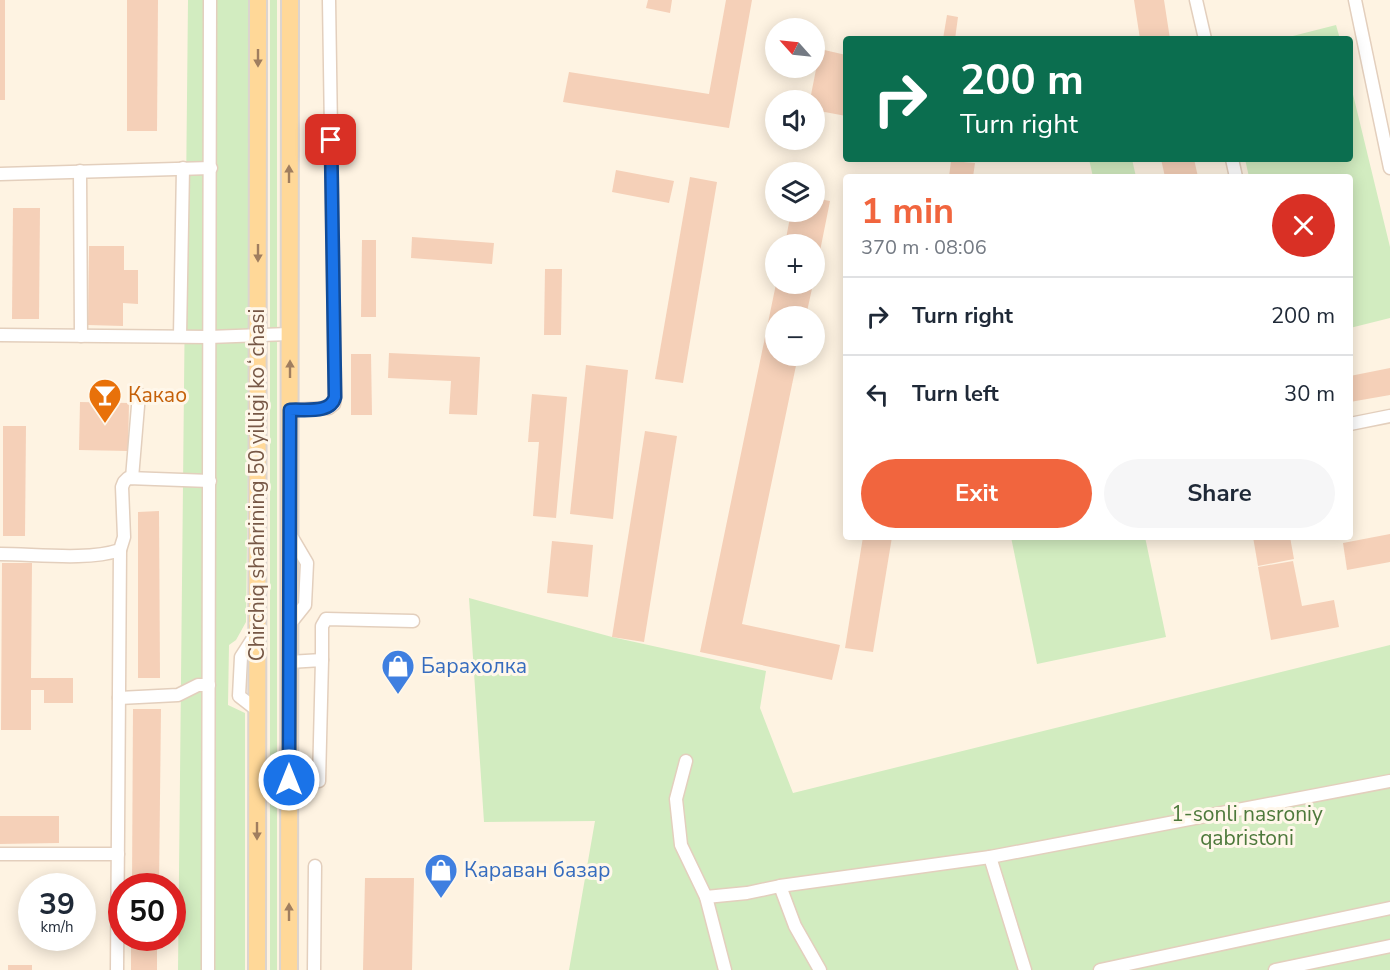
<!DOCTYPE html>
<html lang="en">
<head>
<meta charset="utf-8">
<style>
  :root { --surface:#fff; --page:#f6f6f7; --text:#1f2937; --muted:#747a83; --line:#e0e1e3; --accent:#f1653e }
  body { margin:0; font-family:"Nunito Sans",sans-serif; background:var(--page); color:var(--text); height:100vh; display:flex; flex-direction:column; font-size:22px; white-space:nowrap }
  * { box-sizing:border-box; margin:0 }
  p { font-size:20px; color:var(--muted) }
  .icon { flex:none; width:33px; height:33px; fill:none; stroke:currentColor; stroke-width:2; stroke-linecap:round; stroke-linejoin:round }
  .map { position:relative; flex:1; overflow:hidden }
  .sheet { position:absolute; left:843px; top:174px; width:510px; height:366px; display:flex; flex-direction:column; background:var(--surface); border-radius:6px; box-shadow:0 3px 15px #0003 }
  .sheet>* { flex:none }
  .hud { position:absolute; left:843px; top:36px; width:510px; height:126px; border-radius:6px; box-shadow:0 3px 15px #0003; background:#0b6e4f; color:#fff; overflow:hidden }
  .needle { width:39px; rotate:297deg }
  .tools { position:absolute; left:765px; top:18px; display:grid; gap:12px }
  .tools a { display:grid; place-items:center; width:60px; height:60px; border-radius:50%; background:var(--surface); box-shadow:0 3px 15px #0003; font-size:30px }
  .speed { position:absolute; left:18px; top:873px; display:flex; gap:12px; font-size:30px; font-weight:700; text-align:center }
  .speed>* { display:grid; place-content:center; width:78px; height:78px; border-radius:50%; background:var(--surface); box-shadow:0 3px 15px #0003; line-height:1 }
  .speed small { font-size:15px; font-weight:400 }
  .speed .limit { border:9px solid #d22; background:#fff; color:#111 }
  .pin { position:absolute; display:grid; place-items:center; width:51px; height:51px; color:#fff; margin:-26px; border-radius:12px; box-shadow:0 3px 9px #0006 }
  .me { position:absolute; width:66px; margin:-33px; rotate:0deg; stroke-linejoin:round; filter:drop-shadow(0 0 4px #0008) }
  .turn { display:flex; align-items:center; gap:21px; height:126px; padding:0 18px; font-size:27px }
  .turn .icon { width:78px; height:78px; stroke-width:2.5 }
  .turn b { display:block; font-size:42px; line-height:51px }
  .round { display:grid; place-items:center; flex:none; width:63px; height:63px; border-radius:32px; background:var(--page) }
  .overview { display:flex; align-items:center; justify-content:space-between; height:102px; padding:0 18px }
  h1 { font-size:36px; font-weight:700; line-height:45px; color:var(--accent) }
  .button { display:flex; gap:12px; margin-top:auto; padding:12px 18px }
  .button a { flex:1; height:69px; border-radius:36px; background:var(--accent); color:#fff; font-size:24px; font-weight:700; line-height:69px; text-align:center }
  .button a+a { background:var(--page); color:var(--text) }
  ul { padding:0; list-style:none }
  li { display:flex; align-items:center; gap:18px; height:78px; padding:0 18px; border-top:2px solid var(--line) }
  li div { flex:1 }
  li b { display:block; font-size:22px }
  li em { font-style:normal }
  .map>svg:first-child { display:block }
</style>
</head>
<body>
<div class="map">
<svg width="1390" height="970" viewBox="0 0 1390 970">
  <rect width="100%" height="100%" fill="#fef3e2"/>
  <g fill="#d2ecc0">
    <path d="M188 0H254L246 622 236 640 229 645 228 705 245 713V970H178Z"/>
    <rect x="270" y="0" width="7" height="970"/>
    <path d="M1336 25 1340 39H1281Z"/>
    <path d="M1350 82 1390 247V318L1350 328V177H1249L1245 159H1350Z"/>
    <path d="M1089 159H1132L1136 177H1093Z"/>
    <path d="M1011 537H1145L1166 637 1037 664Z"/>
    <path d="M469 598 612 637 766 671 760 708 793 793 1390 645V970H569L595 821 484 822Z"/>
  </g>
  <g fill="#f5d0b8">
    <rect x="0" y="0" width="5" height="100"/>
    <path d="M127 0H158L157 131H127Z"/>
    <path d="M648 0H672L670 13 646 8Z"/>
    <path d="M726 0H752L729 128 563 102 569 72 709 94Z"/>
    <path d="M1134 0H1164L1170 39H1140Z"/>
    <path d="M947 15 958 17 955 39H943Z"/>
    <path d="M820 49 846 55V116L814 110V100H810Z"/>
    <path d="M1161 159H1194L1198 177H1165Z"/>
    <path d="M951 161 975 163 973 177H949Z"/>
    <path d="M616 170 674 181 669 203 612 192Z"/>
    <path d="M690 177 717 182 683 383 655 379Z"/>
    <path d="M814 198 830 201 816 271 814 244H785L791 212H814Z"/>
    <path d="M13 208H40L39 319H12Z"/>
    <path d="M412 237 494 243 492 264 411 258Z"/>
    <path d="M362 240H376V317H361Z"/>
    <path d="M89 246H124V270H138V304L123 303V326L88 325Z"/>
    <path d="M545 269H562L561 335H544Z"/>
    <path d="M776 284H813L806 316H776V356H798L742 624 840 645 832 680 700 652Z"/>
    <path d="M389 353 480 357 477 415 449 414 451 381 388 378Z"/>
    <path d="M351 354H371L372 415H351Z"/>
    <path d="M586 365 628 370 613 519 570 514Z"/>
    <path d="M1390 368V395L1350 402V376Z"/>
    <path d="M532 394 567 397 556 518 533 516 539 442H528Z"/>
    <path d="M80 402 129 403 128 451 79 450Z"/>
    <path d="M3 426H26L25 536H3Z"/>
    <path d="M645 431 677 436 644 642 612 637Z"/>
    <path d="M159 511 160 678H138V512Z"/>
    <path d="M1390 534V562L1347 570 1343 543Z"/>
    <path d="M863 537H892L873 652 845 648Z"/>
    <path d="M1253 537H1290L1294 559 1258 566Z"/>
    <path d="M552 541 593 545 588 597 547 593Z"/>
    <path d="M1293 561 1302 606 1334 600 1339 627 1271 640 1258 567Z"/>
    <path d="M2 563H32L31 678H73V703H44V690H31V730H1Z"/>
    <path d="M133 709H161L159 886H132Z"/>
    <path d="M0 816H59V843L0 844Z"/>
    <path d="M365 878H414L412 970H363Z"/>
    <rect x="131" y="938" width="26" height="32"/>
    <rect x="8" y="965" width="24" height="5"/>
  </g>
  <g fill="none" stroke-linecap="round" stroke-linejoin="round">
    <defs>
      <g id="minor">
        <path d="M1196 0 1205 39"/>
        <path d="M1355 0 1390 168"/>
        <path d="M1232 159 1236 177"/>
        <path d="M80 171 81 336"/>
        <path d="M0 174 211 168"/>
        <path d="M0 335 209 337 289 334"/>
        <path d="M180 336 183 168"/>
        <path d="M290 410 329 408 334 404 335 397 329 0"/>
        <path d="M1350 424 1390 416"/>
        <path d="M132 478 139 394"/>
        <path d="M0 554C35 554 87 561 120 550L124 537 122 487 124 482 128 478 210 481"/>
        <path d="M289 625 305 605 307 563 290 534"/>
        <path d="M257 632 241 657 239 696 257 710"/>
        <path d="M322 660V626L326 619 413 621"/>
        <path d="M289 662 322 660 319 781"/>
        <path d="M119 698 178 695 198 685H209"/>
        <path d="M686 761 676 799 681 845 706 897 747 893 780 886 990 857 1390 781"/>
        <path d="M0 854H118"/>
        <path d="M990 857 1025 970"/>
        <path d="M780 886 795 926 820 970"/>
        <path d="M706 897 725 970"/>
        <path d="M117 970 120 550"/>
        <path d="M208 970 210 0"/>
        <path d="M314 970 315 866"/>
        <path d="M1100 970 1390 908"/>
        <path d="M1275 970 1390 946"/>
      </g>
      <g id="major">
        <path d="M257 970 258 0"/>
        <path d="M289 970 290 0"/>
      </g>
    </defs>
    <use href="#minor" stroke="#e3cfbd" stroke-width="15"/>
    <use href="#major" stroke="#dcd4cf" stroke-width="20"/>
    <use href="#minor" stroke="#fff" stroke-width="12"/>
    <use href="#major" stroke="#ffd898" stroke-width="16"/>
  </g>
  <defs><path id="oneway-solid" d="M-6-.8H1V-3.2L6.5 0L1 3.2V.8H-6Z" transform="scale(1.5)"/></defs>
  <g fill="#a07e5f">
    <use href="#oneway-solid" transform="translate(258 58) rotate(90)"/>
    <use href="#oneway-solid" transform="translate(289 174) rotate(-90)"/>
    <use href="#oneway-solid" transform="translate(258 253) rotate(90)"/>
    <use href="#oneway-solid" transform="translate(290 369) rotate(-90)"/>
    <use href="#oneway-solid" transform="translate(257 831) rotate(90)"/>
    <use href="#oneway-solid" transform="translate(289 912) rotate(-90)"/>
  </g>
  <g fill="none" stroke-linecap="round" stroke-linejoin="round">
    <defs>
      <path id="route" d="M289 780 290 410C305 409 331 414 335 397L331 140"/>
    </defs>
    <use href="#route" stroke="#114b97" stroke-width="15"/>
    <use href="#route" stroke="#1a73e8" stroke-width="10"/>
  </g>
  <defs>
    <symbol id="bar-pin" viewBox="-11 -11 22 30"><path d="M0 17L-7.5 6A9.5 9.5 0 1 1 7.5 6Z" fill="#e8710a" stroke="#fff7ea"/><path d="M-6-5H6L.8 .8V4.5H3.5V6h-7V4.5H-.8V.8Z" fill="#fff"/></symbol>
    <symbol id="shop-pin" viewBox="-11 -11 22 30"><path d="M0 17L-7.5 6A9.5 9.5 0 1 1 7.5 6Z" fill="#3f7fe0" stroke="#fff7ea"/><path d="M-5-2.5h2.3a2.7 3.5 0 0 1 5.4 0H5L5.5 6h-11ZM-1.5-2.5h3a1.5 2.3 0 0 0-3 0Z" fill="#fff"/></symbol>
  </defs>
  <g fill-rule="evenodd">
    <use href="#bar-pin" x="86" y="376" width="38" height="52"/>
    <use href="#shop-pin" x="379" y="647" width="38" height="52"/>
    <use href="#shop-pin" x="422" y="851" width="38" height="52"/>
  </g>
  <g text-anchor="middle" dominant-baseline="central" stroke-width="6" stroke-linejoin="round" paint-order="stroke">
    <g font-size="21" fill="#c56008" stroke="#fff7ea" text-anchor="start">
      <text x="128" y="395">Какао</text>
    </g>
    <g font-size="21" fill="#775846" stroke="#fff7ea">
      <text transform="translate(257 485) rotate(-90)">Chirchiq shahrining 50 yilligi koʻchasi</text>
    </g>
    <g font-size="21" fill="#366cbe" stroke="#fff7ea" text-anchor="start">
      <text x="421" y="666">Барахолка</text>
      <text x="464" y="870">Караван базар</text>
    </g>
    <g font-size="21" fill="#4d793b" stroke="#fff7ea">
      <text x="1247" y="814">1-sonli nasroniy<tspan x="1247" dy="24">qabristoni</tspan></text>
    </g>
  </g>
</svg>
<div class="tools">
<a><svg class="needle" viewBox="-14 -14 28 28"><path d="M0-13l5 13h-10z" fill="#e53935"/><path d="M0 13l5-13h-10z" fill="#747a83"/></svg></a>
<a><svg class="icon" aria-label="sound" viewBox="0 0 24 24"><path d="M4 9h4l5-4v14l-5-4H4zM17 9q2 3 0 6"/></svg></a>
<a><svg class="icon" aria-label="layers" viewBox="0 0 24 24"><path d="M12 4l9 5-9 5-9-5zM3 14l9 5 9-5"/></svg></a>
<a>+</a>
<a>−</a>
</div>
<div class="speed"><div>39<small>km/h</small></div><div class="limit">50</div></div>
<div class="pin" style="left:331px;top:140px;background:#d93025"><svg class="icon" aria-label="arrive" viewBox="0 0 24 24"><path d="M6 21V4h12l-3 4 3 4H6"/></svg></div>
<svg class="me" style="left:289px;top:780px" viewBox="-20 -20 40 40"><circle r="17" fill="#1a73e8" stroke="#fff" stroke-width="3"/><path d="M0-11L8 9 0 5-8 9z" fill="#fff"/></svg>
<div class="hud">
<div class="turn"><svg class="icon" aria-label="right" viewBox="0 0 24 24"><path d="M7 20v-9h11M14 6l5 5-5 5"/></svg><div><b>200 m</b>Turn right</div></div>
</div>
<section class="sheet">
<div class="overview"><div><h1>1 min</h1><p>370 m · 08:06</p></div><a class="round" style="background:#d93025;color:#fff"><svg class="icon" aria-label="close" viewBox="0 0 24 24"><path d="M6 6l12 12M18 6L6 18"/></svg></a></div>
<ul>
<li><svg class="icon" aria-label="right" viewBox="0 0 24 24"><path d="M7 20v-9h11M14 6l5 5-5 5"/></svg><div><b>Turn right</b></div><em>200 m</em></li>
<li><svg class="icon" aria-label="left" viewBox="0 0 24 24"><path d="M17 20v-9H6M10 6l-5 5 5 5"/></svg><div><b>Turn left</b></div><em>30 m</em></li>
</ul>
<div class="button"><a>Exit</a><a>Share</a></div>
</section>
</div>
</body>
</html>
